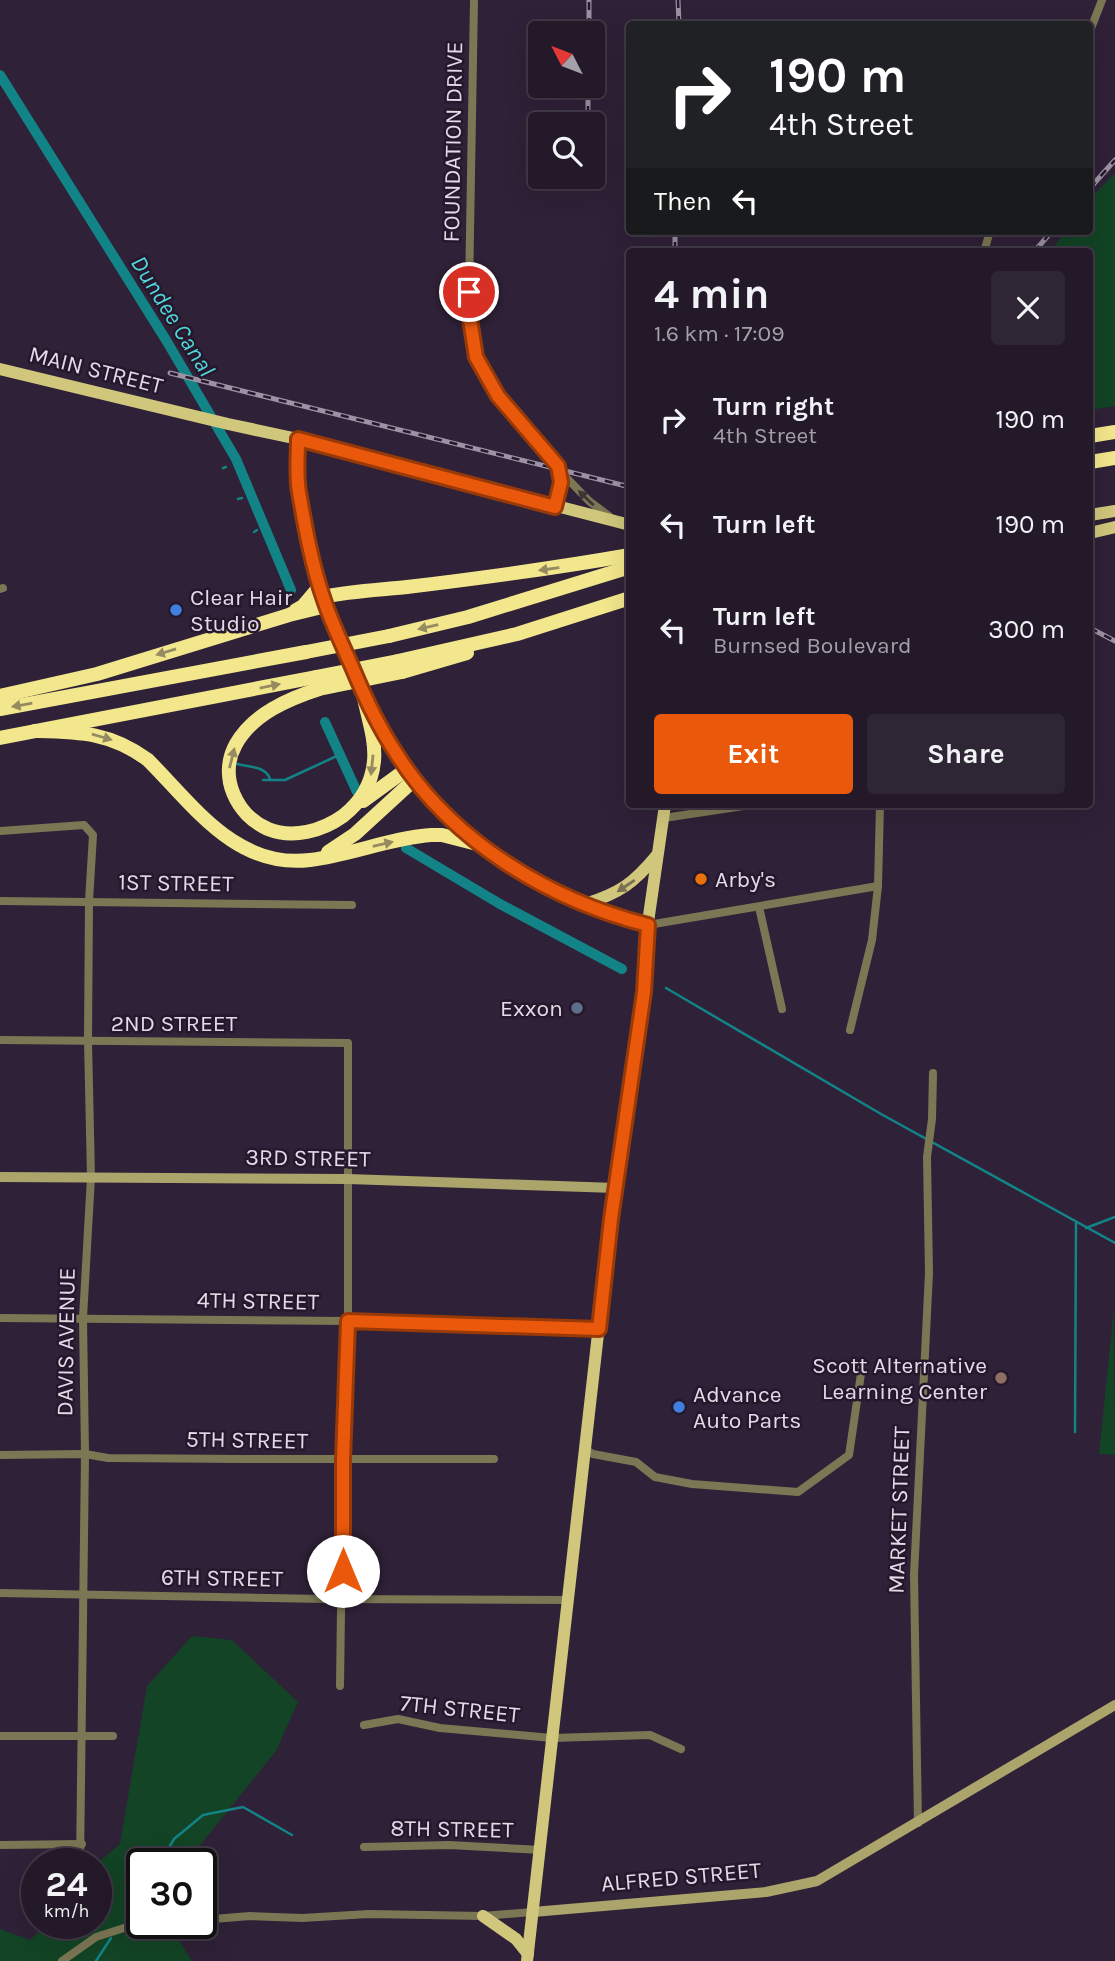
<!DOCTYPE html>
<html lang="en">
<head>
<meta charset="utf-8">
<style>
  :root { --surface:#231929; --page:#2f2635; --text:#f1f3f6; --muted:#a3a0a8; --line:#403846; --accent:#ea580c }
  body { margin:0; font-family:Karla,sans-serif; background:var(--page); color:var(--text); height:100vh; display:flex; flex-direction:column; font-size:26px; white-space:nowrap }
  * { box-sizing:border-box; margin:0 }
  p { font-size:23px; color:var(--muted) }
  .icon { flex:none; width:38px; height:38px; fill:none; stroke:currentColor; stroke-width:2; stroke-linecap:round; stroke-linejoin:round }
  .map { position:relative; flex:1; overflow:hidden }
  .drawer { position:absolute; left:626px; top:248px; width:467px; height:560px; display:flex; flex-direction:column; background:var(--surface); border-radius:7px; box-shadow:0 7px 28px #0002,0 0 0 2px var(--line) }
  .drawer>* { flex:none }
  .guide { position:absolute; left:626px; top:21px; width:467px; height:214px; border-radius:7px; box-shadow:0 7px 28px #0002,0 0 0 2px var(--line); background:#202124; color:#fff; overflow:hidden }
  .needle { width:46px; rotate:312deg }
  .fabs { position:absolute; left:528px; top:21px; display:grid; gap:14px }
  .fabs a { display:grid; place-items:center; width:77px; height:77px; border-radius:7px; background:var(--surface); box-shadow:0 7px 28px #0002,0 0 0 2px var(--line); font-size:35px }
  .speed { position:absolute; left:21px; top:1848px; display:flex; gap:14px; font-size:35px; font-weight:700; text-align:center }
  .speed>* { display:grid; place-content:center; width:91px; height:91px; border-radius:50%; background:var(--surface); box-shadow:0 7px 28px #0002,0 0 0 2px var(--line); line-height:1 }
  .speed small { font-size:18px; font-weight:400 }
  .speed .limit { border:4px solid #111; border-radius:10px; background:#fff; color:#111 }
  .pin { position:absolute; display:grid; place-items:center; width:60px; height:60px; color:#fff; margin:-30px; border:4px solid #fff; border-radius:50%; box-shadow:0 2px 7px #0007 }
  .me { position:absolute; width:77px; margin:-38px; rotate:0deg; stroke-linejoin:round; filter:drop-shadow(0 0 5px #0008) }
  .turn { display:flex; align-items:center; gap:24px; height:147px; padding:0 28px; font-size:32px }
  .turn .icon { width:91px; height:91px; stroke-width:2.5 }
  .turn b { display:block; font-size:49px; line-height:60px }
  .then { display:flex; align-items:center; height:66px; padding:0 28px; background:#0003; gap:14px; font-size:26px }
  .round { display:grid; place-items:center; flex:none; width:74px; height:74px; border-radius:7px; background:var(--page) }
  .headline { display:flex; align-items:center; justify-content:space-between; height:119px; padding:0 28px }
  h1 { font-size:42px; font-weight:700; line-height:52px }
  .button { display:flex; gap:14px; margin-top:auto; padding:14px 28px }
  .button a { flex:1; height:80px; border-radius:7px; background:var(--accent); color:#fff; font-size:28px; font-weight:700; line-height:80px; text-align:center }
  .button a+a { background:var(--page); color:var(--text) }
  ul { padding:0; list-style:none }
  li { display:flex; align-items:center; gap:21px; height:105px; padding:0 28px }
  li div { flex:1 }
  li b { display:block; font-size:26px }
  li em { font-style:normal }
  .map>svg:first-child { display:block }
</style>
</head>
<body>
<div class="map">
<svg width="1115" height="1961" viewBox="0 0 1115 1961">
  <rect width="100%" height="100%" fill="#2f2137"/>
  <g fill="#124425">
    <path d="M1115 173V406L1090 410V252H1050L1066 231H1090V199Z"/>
    <path d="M1114 1307 1115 1455 1099 1454Z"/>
    <path d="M192 1636 232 1640 298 1702 276 1751 185 1864H142V1923H171L173 1931 192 1961H0V1929L30 1940 48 1923H96V1864L120 1844 147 1686Z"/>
  </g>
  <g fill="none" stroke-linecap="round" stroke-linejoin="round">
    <g stroke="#128386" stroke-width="2.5">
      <path d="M223 468 226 467"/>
      <path d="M238 499 242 498"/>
      <path d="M254 532 257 530"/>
      <path d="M237 764C248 767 266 766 270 779"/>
      <path d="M263 780H285L339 755"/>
      <path d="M666 988 881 1114 1115 1243"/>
      <path d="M1086 1228 1115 1217"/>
      <path d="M1075 1432 1076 1223"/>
      <path d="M159 1864 174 1839 203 1815 243 1807 292 1835"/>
      <path d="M125 1918 142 1892"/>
      <path d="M96 1961 111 1938"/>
    </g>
    <g stroke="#128386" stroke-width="10">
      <path d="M0 75 166 340 236 459 291 590"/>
      <path d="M325 722 357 792"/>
      <path d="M406 848 500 904 622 969"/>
    </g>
    <g stroke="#7b7754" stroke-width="8">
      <path d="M474 0 469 292 470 319 476 357 498 396 558 466 561 482 555 507"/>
      <path d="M1090 31 1102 0"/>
      <path d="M984 252 990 231"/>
      <path d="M560 471 589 501 609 516"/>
      <path d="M0 589 3 588"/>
      <path d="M664 818 750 805"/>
      <path d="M0 831 84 825 93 835 89 901 88 1041 91 1177 83 1318 85 1454 80 1864"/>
      <path d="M0 901 352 905"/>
      <path d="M759 907 782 1009"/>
      <path d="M648 925 878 886"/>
      <path d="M850 1030 872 940 878 886 880 805"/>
      <path d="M0 1040 348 1043V1321L343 1460 340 1686"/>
      <path d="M0 1318 348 1321 599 1329"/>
      <path d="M586 1450 593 1454 636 1462 655 1477 692 1484 798 1492 849 1455 862 1367"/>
      <path d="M0 1455 85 1454 108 1458 243 1459H494"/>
      <path d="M0 1593 325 1599 569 1600"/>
      <path d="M364 1725 398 1719 440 1728 552 1738 650 1735 681 1749"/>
      <path d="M0 1736H113"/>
      <path d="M918 1823 914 1575 929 1273 927 1157 932 1119 933 1073"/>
      <path d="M0 1845 82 1844"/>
      <path d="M364 1847 449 1845 541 1850"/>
      <path d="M201 1920 250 1916 302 1918 369 1914 483 1916 533 1912"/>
      <path d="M62 1961 96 1937 124 1928 157 1923"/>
    </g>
    <g stroke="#aba46b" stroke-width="10">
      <path d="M0 1177 348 1179 616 1188"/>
      <path d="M533 1912 766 1892 817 1881 1115 1705"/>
    </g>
    <g stroke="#d0c77c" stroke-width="12">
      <path d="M0 369 228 424 298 439 630 525"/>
      <path d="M298 439V490L323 597 364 698 397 756 449 817 481 845 502 860 527 876 585 904 648 925"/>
      <path d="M1090 515 1115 511"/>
      <path d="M1090 533 1115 527"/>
      <path d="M585 904C620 893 634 883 657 855"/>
      <path d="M483 1916 516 1939 528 1954"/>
      <path d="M527 1961 611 1219 644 992 645 943 665 805"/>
    </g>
    <g stroke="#f2e78c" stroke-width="14">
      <path d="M1090 436 1115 432"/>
      <path d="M1090 462 1115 458"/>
      <path d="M323 597C351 591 379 590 407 587 482 578 556 568 630 555"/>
      <path d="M293 612 303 606 320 586"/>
      <path d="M389 636 468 617 630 567"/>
      <path d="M398 661 517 634 630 598"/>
      <path d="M402 672 467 653"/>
      <path d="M319 689C288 699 253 714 236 744 218 776 236 815 268 829 293 839 322 831 343 816 361 802 372 783 374 761 376 741 368 718 364 698"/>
      <path d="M0 696 97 674 289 615 326 606"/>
      <path d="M0 709 306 652"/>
      <path d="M35 731C79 732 110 732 148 760 194 806 236 869 310 860 351 855 390 838 431 835H442L481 845"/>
      <path d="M0 738 316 677"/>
      <path d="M363 801 407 769"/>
      <path d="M328 852 355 834 415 779"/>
    </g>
    <defs>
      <g id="rail">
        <path d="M678 0 679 24"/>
        <path d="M589 26V0"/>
        <path d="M588 114V92"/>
        <path d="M1090 188 1115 160"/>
        <path d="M675 250V231"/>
        <path d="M1034 252 1052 231"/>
        <path d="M170 373 630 487"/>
        <path d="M1090 628 1115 641"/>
      </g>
    </defs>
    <use href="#rail" stroke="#9c92a3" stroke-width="5"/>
    <use href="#rail" stroke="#25182c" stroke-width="2.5" stroke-dasharray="8" stroke-linecap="butt"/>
    <g stroke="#f2e78c" stroke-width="14">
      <path d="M306 652 389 636"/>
      <path d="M316 677 398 661"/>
      <path d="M319 689 402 672"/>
    </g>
  </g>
  <defs><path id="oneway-solid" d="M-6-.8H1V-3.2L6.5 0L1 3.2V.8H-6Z" transform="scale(1.75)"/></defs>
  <use fill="#3f3438" href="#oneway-solid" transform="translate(586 498) rotate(-136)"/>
  <g fill="#968a61">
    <use href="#oneway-solid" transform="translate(549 569) rotate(172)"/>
    <use href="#oneway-solid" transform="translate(428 627) rotate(167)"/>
    <use href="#oneway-solid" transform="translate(166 652) rotate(163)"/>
    <use href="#oneway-solid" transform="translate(270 686) rotate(-11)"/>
    <use href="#oneway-solid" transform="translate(22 705) rotate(170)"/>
    <use href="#oneway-solid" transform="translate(102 737) rotate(16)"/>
    <use href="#oneway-solid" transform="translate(232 758) rotate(-76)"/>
    <use href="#oneway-solid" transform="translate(372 765) rotate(96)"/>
    <use href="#oneway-solid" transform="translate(383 844) rotate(-13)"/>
  </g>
  <use fill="#7a7054" href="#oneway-solid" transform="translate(626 886) rotate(146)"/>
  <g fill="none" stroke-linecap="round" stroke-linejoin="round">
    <defs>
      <path id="route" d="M343 1571V1460L348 1321 599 1329 611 1219 644 992 648 925C549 900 451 841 396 753 378 726 365 698 353 669 343 646 332 624 324 600 312 566 305 527 299 492 296 475 298 456 298 439L555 507 561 482 558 466 498 396 476 357 470 319 469 292"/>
    </defs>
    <use href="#route" stroke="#983908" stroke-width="18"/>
    <use href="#route" stroke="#ea580c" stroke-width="12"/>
  </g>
  <g fill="#3f7fe0" stroke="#25182c" stroke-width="2.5">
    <circle cx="176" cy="610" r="7"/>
    <circle cx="679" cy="1407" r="7"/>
  </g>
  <circle fill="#e8710a" stroke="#25182c" stroke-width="2.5" cx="701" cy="879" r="7"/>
  <circle fill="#5c6f8a" stroke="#25182c" stroke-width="2.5" cx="577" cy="1008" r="7"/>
  <circle fill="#8d6e63" stroke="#25182c" stroke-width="2.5" cx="1001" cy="1378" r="7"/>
  <g text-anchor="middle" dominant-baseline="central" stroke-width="5" stroke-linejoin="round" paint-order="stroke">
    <g font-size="23" fill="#e2dae8" stroke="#25182c">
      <text transform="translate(453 142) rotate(-89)">FOUNDATION DRIVE</text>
      <text transform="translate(96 370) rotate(14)">MAIN STREET</text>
      <text transform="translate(176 883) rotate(1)">1ST STREET</text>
      <text x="174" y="1023">2ND STREET</text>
      <text transform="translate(308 1158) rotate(1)">3RD STREET</text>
      <text transform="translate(258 1301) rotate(1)">4TH STREET</text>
      <text transform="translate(66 1342) rotate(-89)">DAVIS AVENUE</text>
      <text transform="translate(247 1440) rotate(1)">5TH STREET</text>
      <text transform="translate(899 1510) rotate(-88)">MARKET STREET</text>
      <text transform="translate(222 1578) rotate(1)">6TH STREET</text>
      <text transform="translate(460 1709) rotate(6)">7TH STREET</text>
      <text transform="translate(452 1829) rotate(1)">8TH STREET</text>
      <text transform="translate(681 1877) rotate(-5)">ALFRED STREET</text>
    </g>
    <g font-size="23" fill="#e2dae8" stroke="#25182c" text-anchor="start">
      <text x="190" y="597">Clear Hair<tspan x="190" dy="26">Studio</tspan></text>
      <text x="715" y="879">Arby's</text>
      <text x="563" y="1008" text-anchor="end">Exxon</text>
      <text x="987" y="1365" text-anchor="end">Scott Alternative<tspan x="987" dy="26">Learning Center</tspan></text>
      <text x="693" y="1394">Advance<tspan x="693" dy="26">Auto Parts</tspan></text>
    </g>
    <g font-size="24" font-style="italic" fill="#51d7db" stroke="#25182c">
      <text transform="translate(173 316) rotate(58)">Dundee Canal</text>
    </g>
  </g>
</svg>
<div class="fabs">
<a><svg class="needle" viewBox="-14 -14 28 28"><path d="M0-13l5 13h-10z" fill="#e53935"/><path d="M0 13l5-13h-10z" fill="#a3a0a8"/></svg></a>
<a><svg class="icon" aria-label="search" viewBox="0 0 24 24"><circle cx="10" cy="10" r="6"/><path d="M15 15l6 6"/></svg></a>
</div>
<div class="speed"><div>24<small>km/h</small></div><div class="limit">30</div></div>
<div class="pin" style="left:469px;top:292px;background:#d93025"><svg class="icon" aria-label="arrive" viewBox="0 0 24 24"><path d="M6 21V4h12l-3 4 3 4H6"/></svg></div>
<svg class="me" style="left:343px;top:1571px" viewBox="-20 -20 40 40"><circle r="19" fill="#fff"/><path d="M0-13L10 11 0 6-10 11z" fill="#ea580c"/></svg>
<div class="guide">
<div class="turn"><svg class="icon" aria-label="right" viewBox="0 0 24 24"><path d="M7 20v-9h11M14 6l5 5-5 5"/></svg><div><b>190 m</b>4th Street</div></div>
<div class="then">Then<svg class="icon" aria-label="left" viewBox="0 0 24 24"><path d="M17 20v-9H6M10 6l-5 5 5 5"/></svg></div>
</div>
<section class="drawer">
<div class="headline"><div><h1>4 min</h1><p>1.6 km · 17:09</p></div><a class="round"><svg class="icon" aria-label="close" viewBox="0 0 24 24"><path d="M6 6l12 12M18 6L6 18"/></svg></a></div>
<ul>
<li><svg class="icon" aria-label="right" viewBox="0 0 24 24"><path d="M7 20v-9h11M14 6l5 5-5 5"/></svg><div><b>Turn right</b><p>4th Street</p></div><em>190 m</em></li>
<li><svg class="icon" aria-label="left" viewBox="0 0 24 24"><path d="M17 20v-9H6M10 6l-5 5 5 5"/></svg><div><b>Turn left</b></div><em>190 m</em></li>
<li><svg class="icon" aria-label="left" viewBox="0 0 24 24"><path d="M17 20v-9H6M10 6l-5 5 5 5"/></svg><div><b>Turn left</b><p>Burnsed Boulevard</p></div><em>300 m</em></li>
</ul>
<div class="button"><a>Exit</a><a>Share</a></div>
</section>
</div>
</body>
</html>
